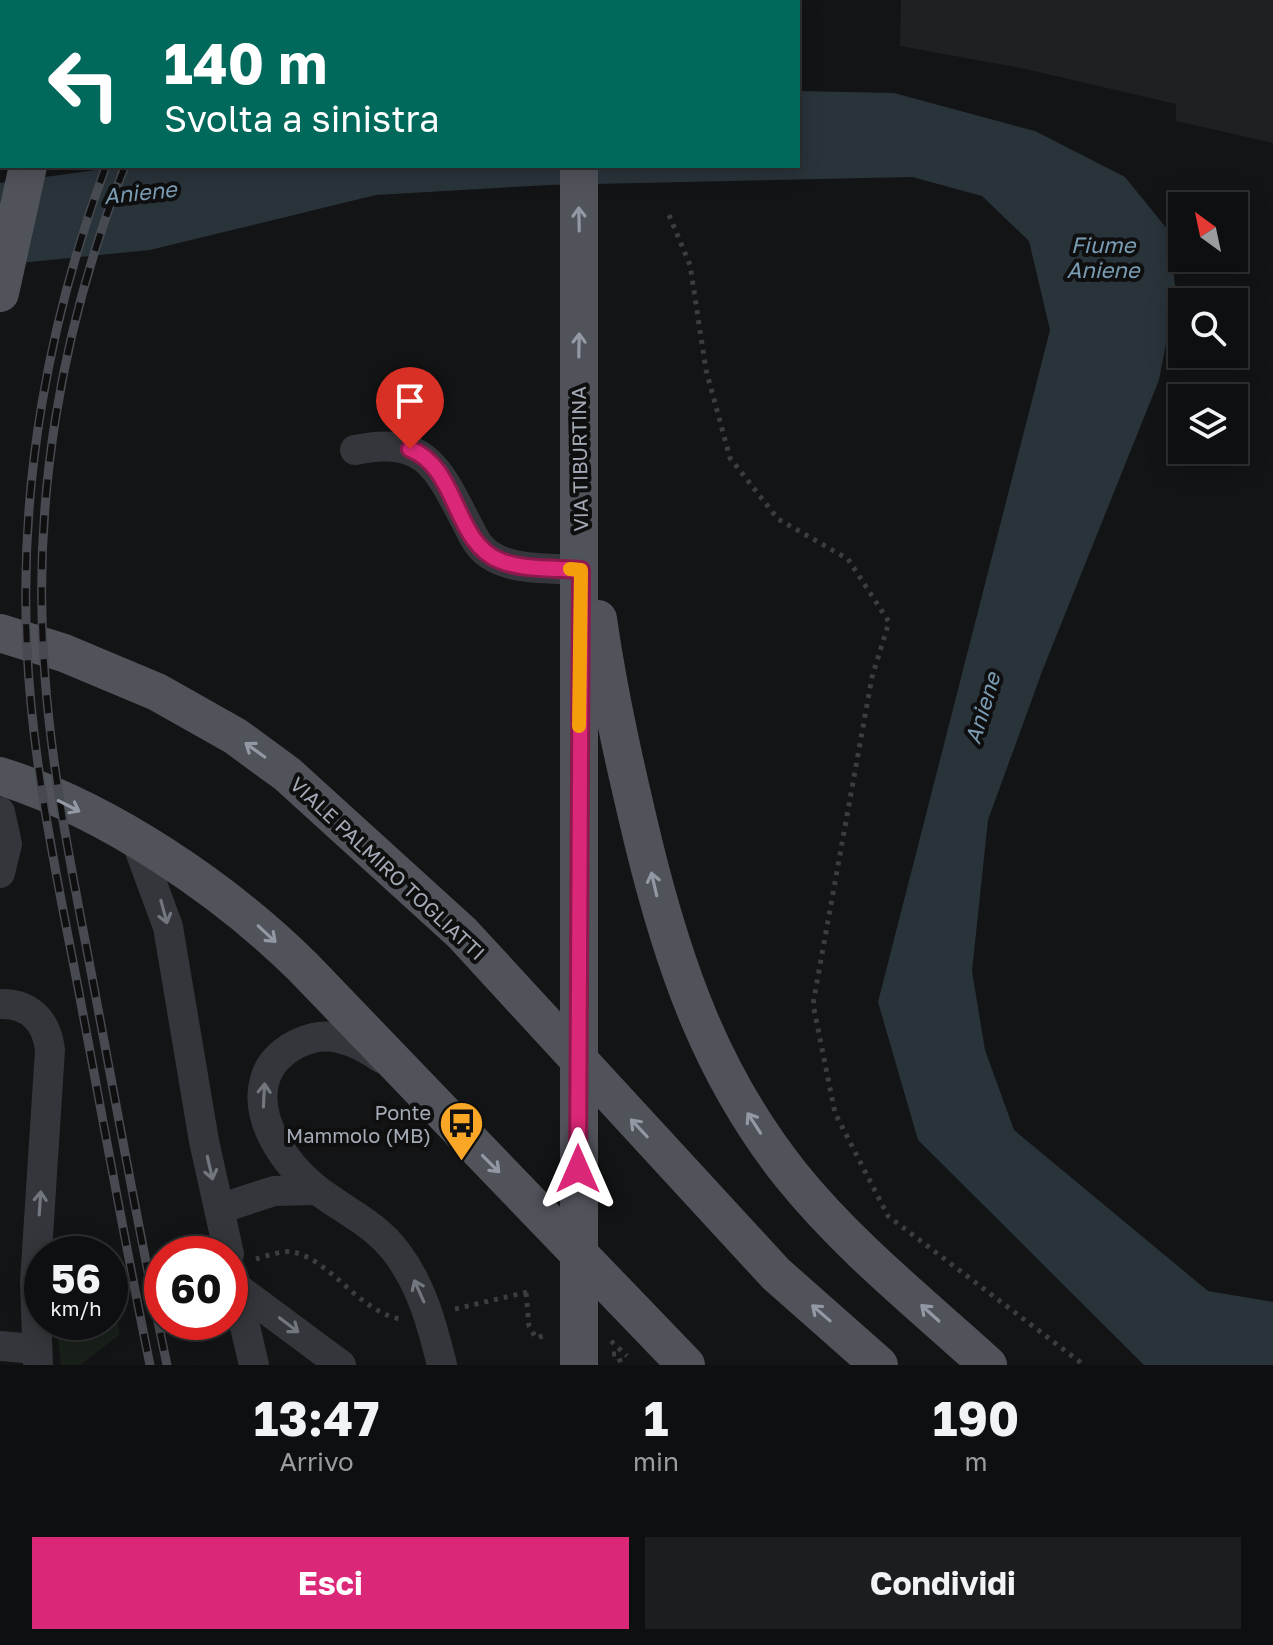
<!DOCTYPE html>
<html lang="it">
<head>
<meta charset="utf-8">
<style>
  :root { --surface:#0e0f10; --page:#1c1d1e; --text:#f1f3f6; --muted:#9b9c9f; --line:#2e2f30; --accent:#db2777 }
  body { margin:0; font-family:"Golos Text",sans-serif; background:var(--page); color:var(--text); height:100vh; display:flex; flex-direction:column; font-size:30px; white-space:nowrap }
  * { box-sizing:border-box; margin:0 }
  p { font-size:26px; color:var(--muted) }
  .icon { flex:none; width:44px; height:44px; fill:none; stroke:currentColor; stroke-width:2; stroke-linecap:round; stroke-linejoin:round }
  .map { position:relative; height:1365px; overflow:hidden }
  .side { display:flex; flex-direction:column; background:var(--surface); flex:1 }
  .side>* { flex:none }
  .banner { position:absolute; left:0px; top:0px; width:800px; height:168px; box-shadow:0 4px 20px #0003,0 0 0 2px var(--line); background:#00695c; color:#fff; overflow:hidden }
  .needle { width:52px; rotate:327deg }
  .fabs { position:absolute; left:1168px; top:192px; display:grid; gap:16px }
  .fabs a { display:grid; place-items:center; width:80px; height:80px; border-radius:0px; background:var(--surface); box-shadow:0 4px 20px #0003,0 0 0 2px var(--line); font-size:40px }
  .speed { position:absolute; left:24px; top:1236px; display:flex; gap:16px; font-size:40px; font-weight:700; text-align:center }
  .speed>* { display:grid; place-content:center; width:104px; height:104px; border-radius:50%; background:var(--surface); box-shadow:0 4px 20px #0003,0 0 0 2px var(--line); line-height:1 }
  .speed small { font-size:20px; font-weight:400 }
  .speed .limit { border:12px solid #d22; background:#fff; color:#111 }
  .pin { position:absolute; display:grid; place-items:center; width:68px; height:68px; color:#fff; margin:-82px -34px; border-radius:50% 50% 50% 0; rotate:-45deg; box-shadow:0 0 8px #0007 }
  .pin .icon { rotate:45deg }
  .me { position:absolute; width:88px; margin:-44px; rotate:0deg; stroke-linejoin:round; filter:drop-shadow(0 0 6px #0008) }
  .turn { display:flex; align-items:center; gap:28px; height:168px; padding:0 32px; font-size:36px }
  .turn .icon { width:104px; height:104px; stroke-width:2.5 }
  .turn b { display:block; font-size:56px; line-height:68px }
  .eta { display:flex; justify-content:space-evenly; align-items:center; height:136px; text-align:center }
  .eta b { font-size:48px; font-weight:700; line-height:56px }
  .action { display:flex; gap:16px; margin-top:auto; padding:16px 32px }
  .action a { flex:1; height:92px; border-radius:0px; background:var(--accent); color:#fff; font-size:32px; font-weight:700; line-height:92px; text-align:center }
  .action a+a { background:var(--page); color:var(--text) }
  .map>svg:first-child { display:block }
</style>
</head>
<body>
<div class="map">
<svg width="1273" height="1365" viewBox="0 0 1273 1365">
  <rect width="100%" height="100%" fill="#131415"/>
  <path fill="#1f2022" d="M901 0H1273V143L1176 121V104L1021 68 900 46Z"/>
  <path fill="#19201a" d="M110 1290 120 1334 80 1365H61L58 1339 63 1322H110Z"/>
  <path fill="#29333a" d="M798 91 894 93 1035 131 1125 177 1168 230 1176 293 1159 380 1043 669 988 820 972 971 985 1050 1014 1130 1208 1291 1273 1302V1365H1144L918 1140 878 1002 1050 330 1029 241 982 196 912 177 549 185 376 195 150 250 0 265V183L126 166H798Z"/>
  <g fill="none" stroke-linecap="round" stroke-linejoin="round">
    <g stroke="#3a3d42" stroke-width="5" stroke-dasharray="4 6" stroke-linecap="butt">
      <path d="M0 121H2"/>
      <path d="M669 215 690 265 706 370 730 458 778 519 848 559 889 622 872 677 813 1004 835 1113 888 1216 1084 1365"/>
      <path d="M256 1259C266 1256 283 1250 293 1252 332 1261 357 1310 400 1319"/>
      <path d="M526 1293 529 1326 536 1338 546 1335"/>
      <path d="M455 1309 532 1291"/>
      <path d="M611 1341 627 1356"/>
      <path d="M612 1354H617L622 1365"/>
    </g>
    <g stroke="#34363b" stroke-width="30">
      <path d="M355 450C423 436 437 465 465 520 472 533 477 547 490 555 513 571 553 568 581 570"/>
      <path d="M0 812 7 844 0 873"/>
      <path d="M136 840 168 927 204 1141 229 1254"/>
      <path d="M0 1004C30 1003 47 1022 50 1050L35 1282 38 1365"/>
      <path d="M381 1058C362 1045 337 1032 313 1038 292 1043 271 1058 265 1079 253 1120 286 1165 316 1189 344 1211 375 1223 397 1253 422 1286 432 1325 442 1365"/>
      <path d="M219 1209 274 1191 317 1190"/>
      <path d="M234 1279 254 1365"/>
      <path d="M236 1287 341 1365"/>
      <path d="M0 1346 36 1349"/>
    </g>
    <g stroke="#50535a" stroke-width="38">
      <path d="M578 0V2"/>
      <path d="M64 2V0"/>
      <path d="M579 166V1365"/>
      <path d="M0 293 28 166"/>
      <path d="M598 619C609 696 626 770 644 845 674 967 712 1076 791 1175 848 1246 921 1304 988 1365"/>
      <path d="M0 633 64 653 157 692 235 736 287 774 462 933 776 1274 879 1365"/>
      <path d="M0 776C108 810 224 889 303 967L686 1365"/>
    </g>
    <defs>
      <g id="rail">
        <path d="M193 2 194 0"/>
        <path d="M209 2 211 0"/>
        <path d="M106 166C49 319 19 483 27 647 32 765 58 882 80 998 103 1120 125 1243 150 1365"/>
        <path d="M125 166C61 327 31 504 45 677 53 785 76 891 96 998 119 1120 141 1243 167 1365"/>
      </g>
    </defs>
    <use href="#rail" stroke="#474a50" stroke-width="9"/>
    <use href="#rail" stroke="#0f0f10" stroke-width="6" stroke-dasharray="18" stroke-linecap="butt"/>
  </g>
  <defs><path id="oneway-shaft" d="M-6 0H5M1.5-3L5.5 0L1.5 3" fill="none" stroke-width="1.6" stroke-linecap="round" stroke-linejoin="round" transform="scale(2)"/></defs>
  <g stroke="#9399a4">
    <use href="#oneway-shaft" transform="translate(579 219) rotate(-91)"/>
    <use href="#oneway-shaft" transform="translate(579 345) rotate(-89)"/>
    <use href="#oneway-shaft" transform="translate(255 750) rotate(-144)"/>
    <use href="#oneway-shaft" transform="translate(69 806) rotate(27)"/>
    <use href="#oneway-shaft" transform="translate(654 884) rotate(-103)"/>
    <use href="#oneway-shaft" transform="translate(267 934) rotate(43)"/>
    <use href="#oneway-shaft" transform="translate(754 1123) rotate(-123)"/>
    <use href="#oneway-shaft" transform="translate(639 1128) rotate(-133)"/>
    <use href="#oneway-shaft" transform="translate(491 1164) rotate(45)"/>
    <use href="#oneway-shaft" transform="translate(821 1313) rotate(-139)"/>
    <use href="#oneway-shaft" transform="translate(930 1313) rotate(-138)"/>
  </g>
  <g stroke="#72767f">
    <use href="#oneway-shaft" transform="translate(164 912) rotate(75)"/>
    <use href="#oneway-shaft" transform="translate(264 1095) rotate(-87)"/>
    <use href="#oneway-shaft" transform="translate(210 1168) rotate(77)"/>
    <use href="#oneway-shaft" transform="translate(40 1203) rotate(-86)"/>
    <use href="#oneway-shaft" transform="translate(419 1291) rotate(-114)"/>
    <use href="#oneway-shaft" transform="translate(289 1325) rotate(37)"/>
  </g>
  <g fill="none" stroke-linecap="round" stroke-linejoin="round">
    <defs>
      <path id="route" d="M410 449C459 468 453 543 501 561 524 570 556 568 581 570L578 1169"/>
    </defs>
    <use href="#route" stroke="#8e194d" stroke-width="20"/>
    <use href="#route" stroke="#db2777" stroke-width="14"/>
    <path stroke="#f59e0b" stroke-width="14" d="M570 569 581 570 579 726"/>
  </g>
  <defs>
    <symbol id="bus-pin" viewBox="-11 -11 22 30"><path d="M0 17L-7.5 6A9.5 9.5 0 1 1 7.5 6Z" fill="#faa627" stroke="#0f0f10"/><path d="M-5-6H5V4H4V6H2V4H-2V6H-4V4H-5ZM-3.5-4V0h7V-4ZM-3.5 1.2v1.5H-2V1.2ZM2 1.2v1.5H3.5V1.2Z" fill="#111"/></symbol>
  </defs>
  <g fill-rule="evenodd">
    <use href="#bus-pin" x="436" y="1098" width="51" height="69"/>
  </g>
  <g text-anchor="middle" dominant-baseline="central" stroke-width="8" stroke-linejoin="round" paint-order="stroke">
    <g font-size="20" fill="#a4abb6" stroke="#0f0f10">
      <text transform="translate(579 459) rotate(-91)">VIA TIBURTINA</text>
      <text transform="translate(388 868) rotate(43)">VIALE PALMIRO TOGLIATTI</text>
    </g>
    <g font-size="20" fill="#a4abb6" stroke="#0f0f10" text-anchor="end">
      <text x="431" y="1112">Ponte<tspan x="431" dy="23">Mammolo (MB)</tspan></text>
    </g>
    <g font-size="22" font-style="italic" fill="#7a9cb3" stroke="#0f0f10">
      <text transform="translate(140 192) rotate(-6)">Aniene</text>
      <text x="1103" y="244">Fiume<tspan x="1103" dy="25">Aniene</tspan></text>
      <text transform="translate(982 708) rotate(-73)">Aniene</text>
    </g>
  </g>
</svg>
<div class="fabs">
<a><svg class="needle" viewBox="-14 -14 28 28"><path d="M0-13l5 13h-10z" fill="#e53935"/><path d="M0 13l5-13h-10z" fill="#9b9c9f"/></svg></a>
<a><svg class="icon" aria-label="search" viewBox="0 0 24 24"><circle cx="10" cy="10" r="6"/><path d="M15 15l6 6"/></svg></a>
<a><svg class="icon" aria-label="layers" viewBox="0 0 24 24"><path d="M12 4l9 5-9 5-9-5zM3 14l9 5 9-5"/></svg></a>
</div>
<div class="speed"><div>56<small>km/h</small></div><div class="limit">60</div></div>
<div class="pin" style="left:410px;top:449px;background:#d93025"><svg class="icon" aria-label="arrive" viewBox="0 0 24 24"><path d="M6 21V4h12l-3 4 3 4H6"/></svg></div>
<svg class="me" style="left:578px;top:1169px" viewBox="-20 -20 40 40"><path d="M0-17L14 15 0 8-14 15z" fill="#db2777" stroke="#fff" stroke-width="4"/></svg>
<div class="banner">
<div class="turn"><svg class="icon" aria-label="left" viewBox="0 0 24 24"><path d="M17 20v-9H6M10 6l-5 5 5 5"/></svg><div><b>140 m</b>Svolta a sinistra</div></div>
</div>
</div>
<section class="side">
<div class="eta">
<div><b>13:47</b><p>Arrivo</p></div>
<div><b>1</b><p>min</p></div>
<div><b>190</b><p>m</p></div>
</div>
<div class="action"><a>Esci</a><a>Condividi</a></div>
</section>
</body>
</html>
